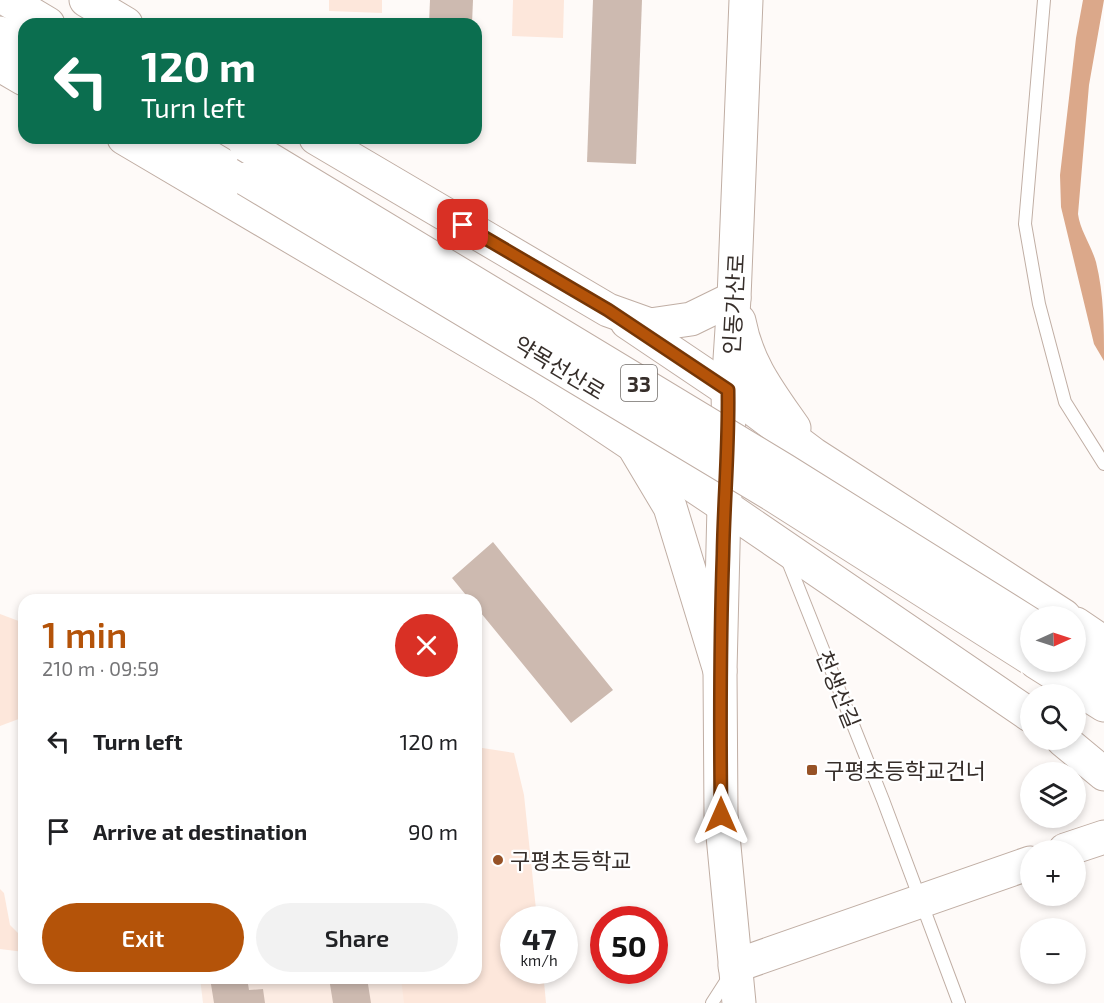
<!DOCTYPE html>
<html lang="en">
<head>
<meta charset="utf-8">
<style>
  :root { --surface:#fff; --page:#f2f2f2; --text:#202124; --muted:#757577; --accent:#b45309 }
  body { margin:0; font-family:"Exo 2","Noto Sans KR",sans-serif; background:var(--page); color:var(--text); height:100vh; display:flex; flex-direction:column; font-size:22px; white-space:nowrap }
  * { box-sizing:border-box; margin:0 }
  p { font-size:20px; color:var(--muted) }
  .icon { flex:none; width:33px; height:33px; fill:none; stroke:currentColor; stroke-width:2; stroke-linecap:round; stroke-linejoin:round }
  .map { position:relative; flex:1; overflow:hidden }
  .details { position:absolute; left:18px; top:594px; width:464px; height:390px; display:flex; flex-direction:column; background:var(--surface); border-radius:18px; box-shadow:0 3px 9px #0003 }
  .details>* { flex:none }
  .hud { position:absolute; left:18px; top:18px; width:464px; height:126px; border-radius:18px; box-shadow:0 3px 9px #0003; background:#0b6e4f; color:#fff; overflow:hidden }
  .needle { width:39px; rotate:87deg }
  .controls { position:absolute; left:1020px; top:606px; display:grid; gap:12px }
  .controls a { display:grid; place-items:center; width:66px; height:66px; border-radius:50%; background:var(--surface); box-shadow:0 3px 9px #0003; font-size:30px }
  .speed { position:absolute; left:500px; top:906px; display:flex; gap:12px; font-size:30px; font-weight:700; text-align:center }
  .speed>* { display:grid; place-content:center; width:78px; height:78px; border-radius:50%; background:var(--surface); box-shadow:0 3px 9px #0003; line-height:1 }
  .speed small { font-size:15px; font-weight:400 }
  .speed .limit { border:9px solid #d22; background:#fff; color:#111 }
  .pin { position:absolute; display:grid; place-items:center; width:51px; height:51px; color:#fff; margin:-26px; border-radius:12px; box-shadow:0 3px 9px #0006 }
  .me { position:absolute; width:66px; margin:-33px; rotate:0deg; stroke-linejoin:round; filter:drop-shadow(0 0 4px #0008) }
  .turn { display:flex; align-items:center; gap:21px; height:126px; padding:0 24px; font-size:27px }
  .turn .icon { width:78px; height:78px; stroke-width:2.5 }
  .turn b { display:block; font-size:42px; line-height:51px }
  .round { display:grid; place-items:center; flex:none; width:63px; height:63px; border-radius:32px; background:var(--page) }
  .headline { display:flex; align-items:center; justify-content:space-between; height:102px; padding:0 24px }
  h1 { font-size:36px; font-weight:600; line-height:45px; color:var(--accent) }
  .primary-button { display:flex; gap:12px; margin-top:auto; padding:12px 24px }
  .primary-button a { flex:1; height:69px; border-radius:36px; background:var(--accent); color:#fff; font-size:24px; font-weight:600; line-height:69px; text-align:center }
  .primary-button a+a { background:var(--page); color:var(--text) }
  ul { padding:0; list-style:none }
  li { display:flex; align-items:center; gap:18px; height:90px; padding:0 24px }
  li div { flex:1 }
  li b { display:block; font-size:22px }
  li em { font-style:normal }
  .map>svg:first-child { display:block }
</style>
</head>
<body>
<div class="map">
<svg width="1104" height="1003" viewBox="0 0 1104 1003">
  <rect width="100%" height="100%" fill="#fefaf8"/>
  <path fill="#fcece3" d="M513 920V970L532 1003H203L200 978H476Z"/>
  <g fill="#fde7db">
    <path d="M329 0H382V13L329 11Z"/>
    <path d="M513 0H564L563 38 512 36Z"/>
    <path d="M0 614 24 623V717L0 726Z"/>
    <path d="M476 747 514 753 524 795 537 919 513 920V970L543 971 546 1003H404L401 978H476Z"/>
    <path d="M0 889 4 893 10 925 24 939V952L0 949Z"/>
  </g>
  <path fill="#dba88a" d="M1083 0H1104L1089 85 1078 214C1080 230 1091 245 1096 262 1104 295 1104 327 1104 361L1094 344 1061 207 1060 175 1076 38Z"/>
  <g fill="#cdbab0">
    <path d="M430 0H473L472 24H429Z"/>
    <path d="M593 0H642L636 164 587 162Z"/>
    <path d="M493 542 613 690 571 723 476 607V600H470L452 578Z"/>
    <path d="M210 978H247L249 990 263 989 265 1003H214Z"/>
    <path d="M329 978H367L371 1003H333Z"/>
  </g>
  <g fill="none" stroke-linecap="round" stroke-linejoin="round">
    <defs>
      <g id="lane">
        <path d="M1044 0 1025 224 1039 304 1065 402 1104 464"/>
        <path d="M787 559 883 800 959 1003"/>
        <path d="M712 1003 730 975"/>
      </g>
      <g id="secondary">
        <path d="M739 321C747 364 769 392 794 428"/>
        <path d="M728 390 813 454 1064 616"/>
        <path d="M724 506 1030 715"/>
        <path d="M1076 624 1104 643"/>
        <path d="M1063 740 1104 774"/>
        <path d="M1065 850 1104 837"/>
        <path d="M735 966 1030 863"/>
        <path d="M739 1003 721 815 720 671 724 506 729 450 728 390 734 298 746 0"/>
      </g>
      <g id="highway">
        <path d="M8 0 48 24"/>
        <path d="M86 0 126 24"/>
        <path d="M0 33 24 47"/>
        <path d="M0 65 24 79"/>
        <path d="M124 138 543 385 724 506"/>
        <path d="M177 138 246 179"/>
        <path d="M316 138 608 310 650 325 691 319 734 298"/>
        <path d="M627 322 728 390"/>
        <path d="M636 450 670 507 720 671"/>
        <path d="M1076 652 1104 670"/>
        <path d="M1036 662 1104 705"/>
      </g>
    </defs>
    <use href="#lane" stroke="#c0aea4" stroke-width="14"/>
    <use href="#secondary" stroke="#c0aea4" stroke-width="35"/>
    <use href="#highway" stroke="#c0aea4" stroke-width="35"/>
    <use href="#lane" stroke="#fff" stroke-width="12"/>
    <use href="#secondary" stroke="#fff" stroke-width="33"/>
    <use href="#highway" stroke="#fff" stroke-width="33"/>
    <defs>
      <g id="highway-bridge">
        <path d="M246 145 784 470 1030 624"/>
        <path d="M246 179 773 495 1030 658"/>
      </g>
    </defs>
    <use href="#highway-bridge" stroke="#c0aea4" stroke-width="35" stroke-linecap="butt"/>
    <use href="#highway-bridge" stroke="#fff" stroke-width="33"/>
  </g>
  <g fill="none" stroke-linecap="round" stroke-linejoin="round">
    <defs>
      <path id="route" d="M463 225 608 310 728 390C729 445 724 499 723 554 720 641 720 728 721 815"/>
    </defs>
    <use href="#route" stroke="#753606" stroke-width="15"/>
    <use href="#route" stroke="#b45309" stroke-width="10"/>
  </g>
  <g fill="#975226" stroke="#fff" stroke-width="2">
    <rect x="806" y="764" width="12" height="12" rx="3"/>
    <circle cx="498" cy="860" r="6"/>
  </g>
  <g text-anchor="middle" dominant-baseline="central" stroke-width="4.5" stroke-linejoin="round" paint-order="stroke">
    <rect fill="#fff" stroke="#726d6a" stroke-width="1.5" x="621" y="365" width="36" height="36" rx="4.5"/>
    <g font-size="21" font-weight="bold" fill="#362e2a">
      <text x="639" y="383">33</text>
    </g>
    <g font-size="22" fill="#362e2a" stroke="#fff">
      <text transform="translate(733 304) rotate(-87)">인동가산로</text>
      <text transform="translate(560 367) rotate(31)">약목선산로</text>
      <text transform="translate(839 689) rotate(68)">천생산길</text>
    </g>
    <g font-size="22" fill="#362e2a" stroke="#fff" text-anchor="start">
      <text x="824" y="770">구평초등학교건너</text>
      <text x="510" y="860">구평초등학교</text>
    </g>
  </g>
</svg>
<div class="controls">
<a><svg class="needle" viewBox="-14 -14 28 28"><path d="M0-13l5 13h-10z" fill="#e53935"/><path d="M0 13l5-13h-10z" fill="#757577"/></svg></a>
<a><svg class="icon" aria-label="search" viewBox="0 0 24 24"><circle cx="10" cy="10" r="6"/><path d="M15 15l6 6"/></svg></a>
<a><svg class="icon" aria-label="layers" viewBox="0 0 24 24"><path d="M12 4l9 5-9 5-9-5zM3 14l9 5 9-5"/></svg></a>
<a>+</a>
<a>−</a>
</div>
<div class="speed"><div>47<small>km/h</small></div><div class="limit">50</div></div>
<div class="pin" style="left:463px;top:225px;background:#d93025"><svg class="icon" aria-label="arrive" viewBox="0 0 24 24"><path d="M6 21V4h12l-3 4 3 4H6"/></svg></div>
<svg class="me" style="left:721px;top:815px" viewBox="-20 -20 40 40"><path d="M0-17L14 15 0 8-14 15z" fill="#b45309" stroke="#fff" stroke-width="4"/></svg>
<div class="hud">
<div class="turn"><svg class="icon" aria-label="left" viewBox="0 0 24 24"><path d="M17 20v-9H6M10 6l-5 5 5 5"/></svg><div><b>120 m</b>Turn left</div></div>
</div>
<section class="details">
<div class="headline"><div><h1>1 min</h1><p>210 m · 09:59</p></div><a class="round" style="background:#d93025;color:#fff"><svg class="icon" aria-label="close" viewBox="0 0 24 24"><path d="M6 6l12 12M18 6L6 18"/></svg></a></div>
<ul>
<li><svg class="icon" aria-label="left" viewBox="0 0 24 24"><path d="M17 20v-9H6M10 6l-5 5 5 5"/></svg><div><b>Turn left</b></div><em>120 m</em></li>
<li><svg class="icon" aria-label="arrive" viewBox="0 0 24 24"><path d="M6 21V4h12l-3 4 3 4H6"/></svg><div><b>Arrive at destination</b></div><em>90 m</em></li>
</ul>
<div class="primary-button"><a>Exit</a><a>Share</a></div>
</section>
</div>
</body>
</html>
